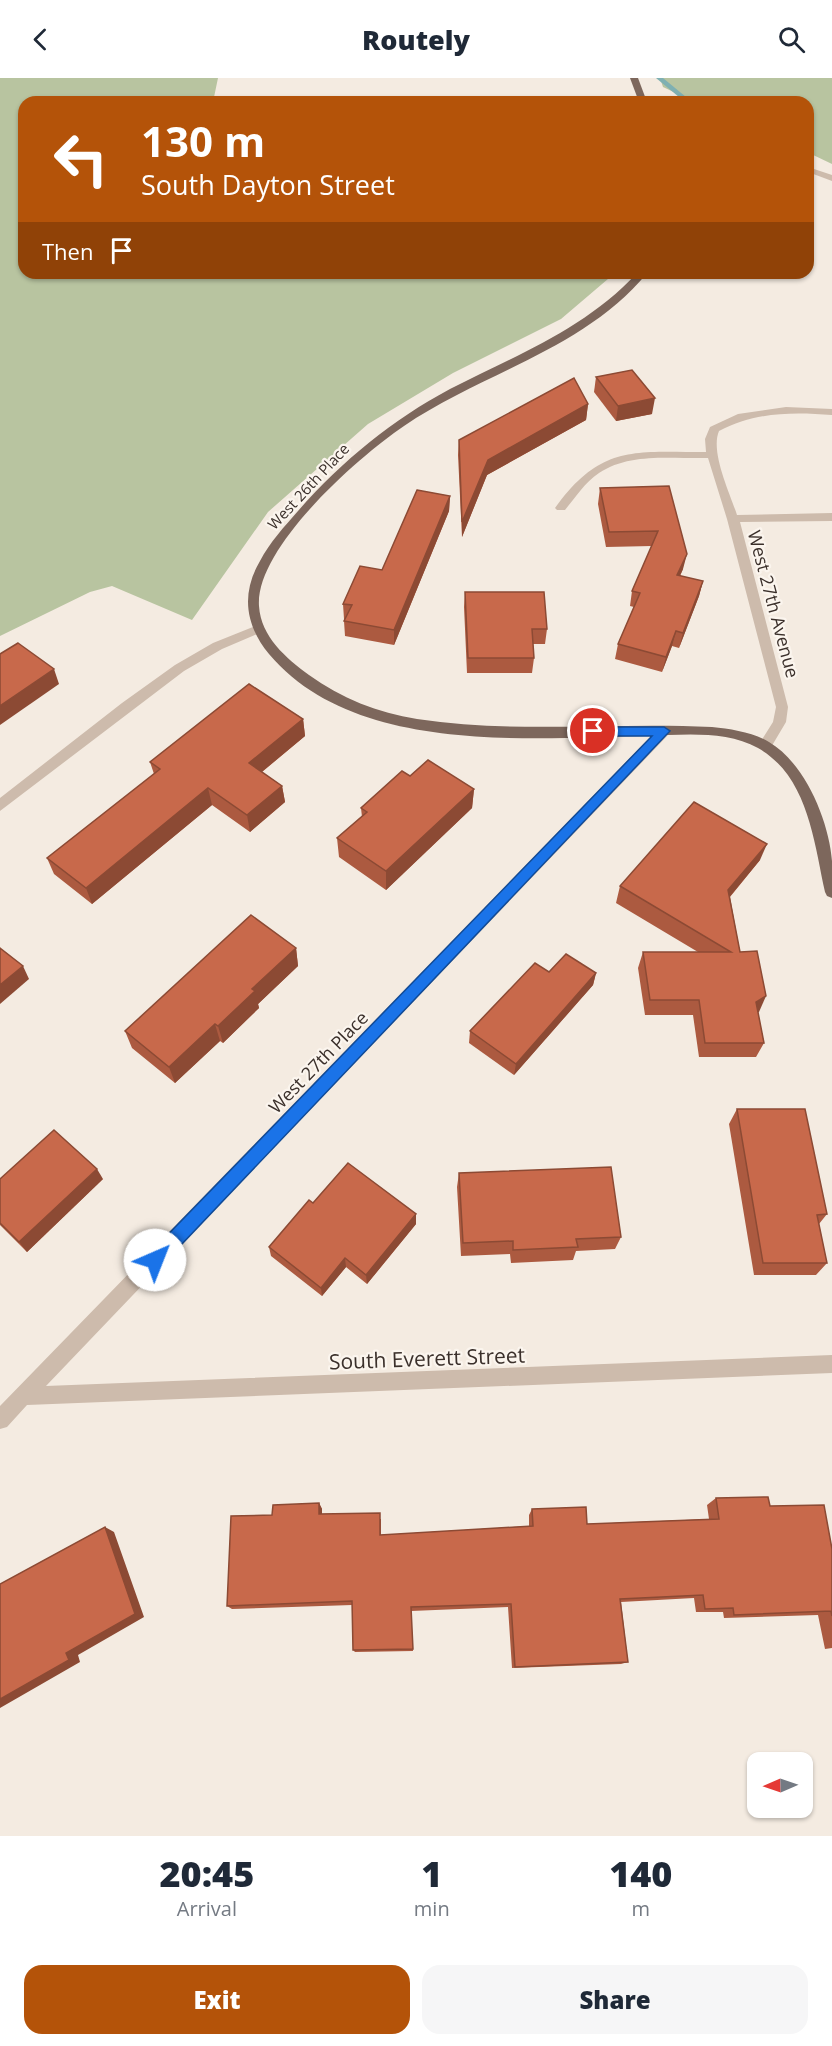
<!DOCTYPE html>
<html lang="en">
<head>
<meta charset="utf-8">
<style>
  :root { --surface:#fff; --page:#f6f6f7; --text:#1f2937; --muted:#747a83; --accent:#b45309 }
  body { margin:0; font-family:"Open Sans",sans-serif; background:var(--page); color:var(--text); height:100vh; display:flex; flex-direction:column; font-size:22px; white-space:nowrap }
  * { box-sizing:border-box; margin:0 }
  p { font-size:20px; color:var(--muted) }
  .icon { flex:none; width:33px; height:33px; fill:none; stroke:currentColor; stroke-width:2; stroke-linecap:round; stroke-linejoin:round }
  .map { position:relative; height:1758px; overflow:hidden }
  .drawer { display:flex; flex-direction:column; background:var(--surface); flex:1 }
  .drawer>* { flex:none }
  .hud { position:absolute; left:18px; top:18px; width:796px; height:183px; border-radius:18px; box-shadow:0 2px 4px #0004; background:#b45309; color:#fff; overflow:hidden }
  .needle { width:39px; rotate:268deg }
  .tools { position:absolute; left:747px; top:1674px; display:grid; gap:12px }
  .tools a { display:grid; place-items:center; width:66px; height:66px; border-radius:12px; background:var(--surface); box-shadow:0 2px 4px #0004; font-size:30px }
  .pin { position:absolute; display:grid; place-items:center; width:51px; height:51px; color:#fff; margin:-26px; border:3px solid #fff; border-radius:50%; box-shadow:0 2px 6px #0007 }
  .me { position:absolute; width:66px; margin:-33px; rotate:44deg; stroke-linejoin:round; filter:drop-shadow(0 0 4px #0008) }
  .turn { display:flex; align-items:center; gap:21px; height:126px; padding:0 24px; font-size:27px }
  .turn .icon { width:78px; height:78px; stroke-width:2.5 }
  .turn b { display:block; font-size:42px; line-height:51px }
  .then { display:flex; align-items:center; height:57px; padding:0 24px; background:#0003; gap:12px; font-size:22px }
  .eta { display:flex; justify-content:space-evenly; align-items:center; height:102px; text-align:center }
  .eta b { font-size:36px; font-weight:800; line-height:42px }
  .button { display:flex; gap:12px; margin-top:auto; padding:12px 24px }
  .button a { flex:1; height:69px; border-radius:18px; background:var(--accent); color:#fff; font-size:24px; font-weight:800; line-height:69px; text-align:center }
  .button a+a { background:var(--page); color:var(--text) }
  header { display:flex; justify-content:space-between; align-items:center; height:78px; padding:0 24px; background:var(--surface); font-size:27px; font-weight:800 }
  .map>svg:first-child { display:block }
</style>
</head>
<body>
<header><svg class="icon" aria-label="back" viewBox="0 0 24 24"><path d="M15 5l-7 7 7 7"/></svg>Routely<svg class="icon" aria-label="search" viewBox="0 0 24 24"><circle cx="10" cy="10" r="6"/><path d="M15 15l6 6"/></svg></header>
<div class="map">
<svg width="832" height="1758" viewBox="0 0 832 1758">
  <rect width="100%" height="100%" fill="#f4ebe1"/>
  <g fill="#b8c4a0">
    <path d="M0 0H218L213 24H24V195H615L561 241 453 295 368 346 268 434 192 542 112 508 90 514 0 558Z"/>
    <path d="M660 0H832V86L809 75 808 24H695L663 9Z"/>
  </g>
  <g fill="none" stroke-linecap="round" stroke-linejoin="round">
    <path fill="#7fb0b2" fill-rule="evenodd" d="M656 0H663L692 24H685Z"/>
    <g fill="#cdbbac" fill-rule="evenodd">
      <path d="M808 89 832 97V103L808 94Z"/>
      <path d="M786 329 832 331V337C792 334 755 334 719 353 710 374 730 415 737 437L832 435V443L740 444 788 629 786 644 770 671 765 673 758 668 773 644 776 629 727 441 708 380C673 381 630 374 599 395 585 404 575 420 565 432H557L555 430C601 366 635 374 706 374L705 361 710 349 738 336Z"/>
      <path d="M258 547 262 548V554L222 571 184 593 0 733V720L122 625 175 587 213 565Z"/>
      <path d="M664 648 669 650 671 653 669 656 46 1308 832 1277V1295L27 1327 7 1349 0 1351V1328L659 650Z"/>
    </g>
    <g fill="#7d675c" fill-rule="evenodd">
      <path d="M630 0H638L647 24H639Z"/>
      <path d="M637 195H647C585 271 482 295 404 348 358 379 255 470 259 528 261 559 286 580 309 597 341 620 378 635 417 641 515 656 613 644 712 649 731 651 752 654 769 664 805 685 829 743 832 783 832 795 832 808 832 820L827 818 825 814C814 764 808 698 758 670 725 652 682 657 646 658 528 660 354 677 269 576 245 547 241 515 260 483 270 464 284 449 298 433 342 383 392 342 450 311 517 277 585 251 637 195Z"/>
    </g>
  </g>
  <g fill="#ac5a40">
    <path d="M596 299 652 336 616 343 594 314Z"/>
    <path d="M588 326 586 342 487 397 462 459 458 377 459 362Z"/>
    <path d="M669 408 683 491 680 498 703 503 699 518 679 570 672 568 662 594 615 581 618 566 634 529 630 528 632 513 652 468 606 469 598 426 600 410Z"/>
    <path d="M450 418 449 433 394 567 345 558 344 543 345 541H344L343 526 382 492Z"/>
    <path d="M465 514 547 551 545 566H533L534 580 532 595H467L464 529Z"/>
    <path d="M303 641 305 658 262 694 282 708 285 724 250 754 212 727 92 826 54 796 47 780 154 696 150 684Z"/>
    <path d="M410 698 474 711 472 730 386 812 339 779 337 760 362 739 361 730Z"/>
    <path d="M760 782 730 819 740 874 759 934H758L764 965 756 979H699L693 937H645L638 890 643 874H698L616 825 620 808Z"/>
    <path d="M296 870 298 888 258 926 259 930 223 965 220 963 175 1005 132 970 125 953Z"/>
    <path d="M549 894 596 895 593 907 514 997 469 965 470 953Z"/>
    <path d="M737 1031 827 1136 819 1146 827 1185 816 1197H754L729 1046Z"/>
    <path d="M459 1095 621 1159 615 1171 576 1173 573 1182 511 1185 510 1176 461 1178 457 1109Z"/>
    <path d="M0 1101H103L27 1174 0 1147Z"/>
    <path d="M313 1125 416 1146 367 1206 346 1189 322 1218 271 1178 269 1169Z"/>
    <path d="M716 1420 770 1428 832 1471V1570L825 1571 818 1537 724 1540 723 1534H696L694 1520 621 1524 628 1584 621 1586 512 1590 508 1529 411 1533 413 1573 355 1574 353 1572 352 1527 232 1531 227 1528 272 1437 319 1425 322 1431V1436L381 1441V1457L529 1448V1437L532 1431 587 1446 709 1441 707 1427Z"/>
  </g>
  <g fill="#8c4a34">
    <path d="M655 320 652 336 616 343 618 328Z"/>
    <path d="M588 326 586 342 487 397 462 459V444L488 382Z"/>
    <path d="M450 418 449 433 394 567V552Z"/>
    <path d="M687 476 683 491 673 512 677 497Z"/>
    <path d="M703 503 699 518 679 570 683 555Z"/>
    <path d="M676 553 672 568 662 594 666 579Z"/>
    <path d="M54 591 59 606 0 647V628Z"/>
    <path d="M303 641 305 658 252 702 249 685Z"/>
    <path d="M282 708 285 724 250 754 247 737Z"/>
    <path d="M208 710 212 727 92 826 86 810Z"/>
    <path d="M474 711 472 730 386 812V793Z"/>
    <path d="M767 766 760 782 722 828 728 812Z"/>
    <path d="M296 870 298 888 258 926 259 930 223 965 218 948 252 911Z"/>
    <path d="M23 888 29 901 0 926V907Z"/>
    <path d="M596 895 593 907 514 997 516 986Z"/>
    <path d="M766 918 759 934 749 939 756 924Z"/>
    <path d="M215 946 220 963 175 1005 169 989Z"/>
    <path d="M97 1091 103 1101 27 1174 19 1164Z"/>
    <path d="M416 1136V1146L367 1206 366 1197Z"/>
    <path d="M345 1180 346 1189 322 1218 321 1210Z"/>
    <path d="M319 1425 322 1431V1442L319 1436Z"/>
    <path d="M105 1449 114 1454 144 1539 78 1577 80 1584 0 1630V1621L66 1575Z"/>
  </g>
  <g fill="#c8694b" stroke="#8c4a34" stroke-width="1.5">
    <path d="M632 292 655 320 618 328 596 299Z"/>
    <path d="M574 300 588 326 488 382 462 444 459 362Z"/>
    <path d="M669 408 687 476 677 497 703 503 683 555 676 553 666 579 618 566 640 515 632 513 658 453 609 454 600 410Z"/>
    <path d="M417 412 450 418 394 552 344 543 352 527 343 526 360 488 382 492Z"/>
    <path d="M465 514H544L547 551H532L534 580H468Z"/>
    <path d="M18 565 54 591 0 628V576Z"/>
    <path d="M249 606 303 641 249 685 282 708 247 737 208 710 86 810 47 780 160 691 150 684Z"/>
    <path d="M428 682 474 711 386 793 337 760 367 734 361 730 402 693 410 698Z"/>
    <path d="M694 724 767 766 728 812 740 874 757 873 766 918 756 924 764 965H705L699 922H650L643 874H731L620 808Z"/>
    <path d="M251 837 296 870 252 911 255 913 218 948 215 946 169 989 125 953Z"/>
    <path d="M0 870 23 888 0 907Z"/>
    <path d="M566 876 596 895 516 986 470 953 535 885 549 894Z"/>
    <path d="M737 1031H805L827 1136 817 1137 827 1185H763Z"/>
    <path d="M54 1052 97 1091 19 1164 0 1145V1101Z"/>
    <path d="M348 1085 416 1136 366 1197 345 1180 321 1210 269 1169 309 1122 313 1125Z"/>
    <path d="M611 1089 621 1159 576 1161 578 1169 513 1172V1163L463 1165 459 1095Z"/>
    <path d="M768 1419 770 1428 824 1427 832 1471V1538L831 1533 734 1537 733 1530 705 1531 703 1517 620 1521 628 1584 515 1589 511 1526 411 1529 413 1571 353 1572 352 1523 227 1528 231 1438 272 1437 273 1427 319 1425V1436L380 1435V1457L533 1448 532 1431 586 1429 587 1446 719 1441 716 1420Z"/>
    <path d="M105 1449 135 1536 66 1575 69 1582 0 1621V1506Z"/>
  </g>
  <path fill="#1a73e8" stroke="#114b97" stroke-width="1.5" d="M593 649H664L670 653 161 1188 155 1190 149 1188 147 1182 149 1176 652 658H593L587 653Z"/>
  <g text-anchor="middle" dominant-baseline="central" stroke-width="4.5" stroke-linejoin="round" paint-order="stroke">
    <g font-size="15" fill="#3b302b" stroke="#fbf5ee">
      <text transform="translate(308 408) rotate(-47)">West 26th Place</text>
    </g>
    <g font-size="18" fill="#3b302b" stroke="#fbf5ee">
      <text transform="translate(774 526) rotate(75)">West 27th Avenue</text>
      <text transform="translate(318 984) rotate(-46)">West 27th Place</text>
    </g>
    <g font-size="21" fill="#3b302b" stroke="#fbf5ee">
      <text transform="translate(427 1280) rotate(-2)">South Everett Street</text>
    </g>
  </g>
</svg>
<div class="tools">
<a><svg class="needle" viewBox="-14 -14 28 28"><path d="M0-13l5 13h-10z" fill="#e53935"/><path d="M0 13l5-13h-10z" fill="#747a83"/></svg></a>
</div>
<div class="pin" style="left:593px;top:653px;background:#d93025"><svg class="icon" aria-label="arrive" viewBox="0 0 24 24"><path d="M6 21V4h12l-3 4 3 4H6"/></svg></div>
<svg class="me" style="left:155px;top:1182px" viewBox="-20 -20 40 40"><circle r="19" fill="#fff"/><path d="M0-13L10 11 0 6-10 11z" fill="#1a73e8"/></svg>
<div class="hud">
<div class="turn"><svg class="icon" aria-label="left" viewBox="0 0 24 24"><path d="M17 20v-9H6M10 6l-5 5 5 5"/></svg><div><b>130 m</b>South Dayton Street</div></div>
<div class="then">Then<svg class="icon" aria-label="arrive" viewBox="0 0 24 24"><path d="M6 21V4h12l-3 4 3 4H6"/></svg></div>
</div>
</div>
<section class="drawer">
<div class="eta">
<div><b>20:45</b><p>Arrival</p></div>
<div><b>1</b><p>min</p></div>
<div><b>140</b><p>m</p></div>
</div>
<div class="button"><a>Exit</a><a>Share</a></div>
</section>
</body>
</html>
